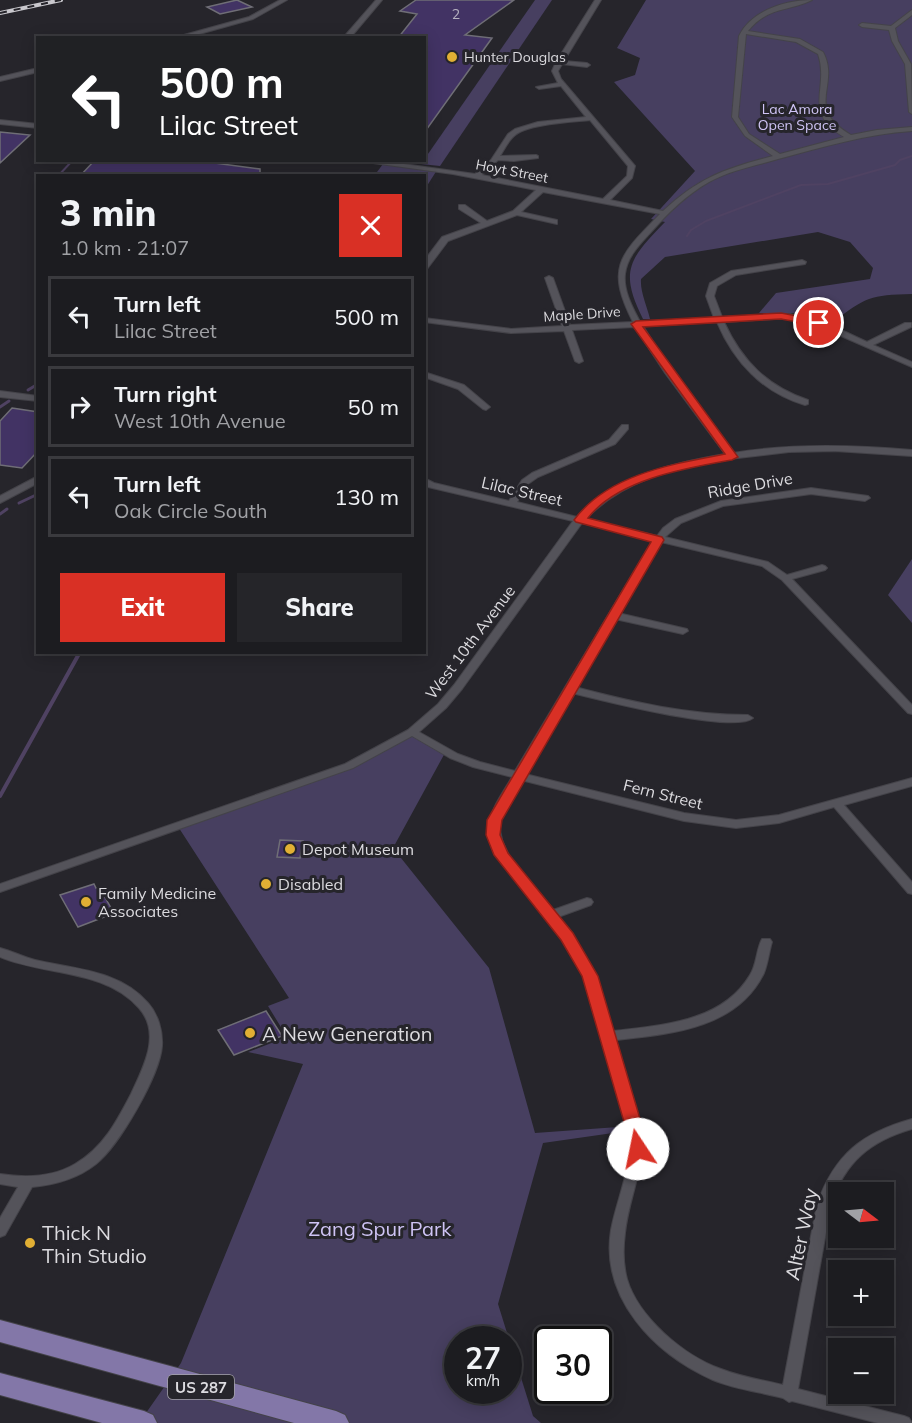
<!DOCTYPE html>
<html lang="en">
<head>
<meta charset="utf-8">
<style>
  :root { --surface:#1c1c20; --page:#252529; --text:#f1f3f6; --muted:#a0a1a5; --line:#3a3a3e; --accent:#d93025 }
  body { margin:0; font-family:Mulish,sans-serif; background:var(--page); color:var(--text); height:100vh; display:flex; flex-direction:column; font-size:22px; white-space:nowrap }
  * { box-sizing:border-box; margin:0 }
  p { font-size:20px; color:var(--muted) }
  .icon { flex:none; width:33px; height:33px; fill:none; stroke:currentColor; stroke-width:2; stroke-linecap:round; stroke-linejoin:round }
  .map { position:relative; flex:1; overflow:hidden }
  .drawer { position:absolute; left:36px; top:174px; width:390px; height:480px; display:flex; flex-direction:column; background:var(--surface); border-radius:0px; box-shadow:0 3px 15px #0003,0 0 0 2px var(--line) }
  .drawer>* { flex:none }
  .top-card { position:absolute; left:36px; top:36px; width:390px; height:126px; border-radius:0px; box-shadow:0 3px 15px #0003,0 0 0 2px var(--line); background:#202124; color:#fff; overflow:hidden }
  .needle { width:39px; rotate:106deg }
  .controls { position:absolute; left:828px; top:1182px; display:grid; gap:12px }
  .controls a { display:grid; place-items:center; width:66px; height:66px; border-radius:0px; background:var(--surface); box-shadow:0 3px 15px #0003,0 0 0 2px var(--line); font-size:30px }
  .speed { position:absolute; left:444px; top:1326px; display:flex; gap:12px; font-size:30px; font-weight:700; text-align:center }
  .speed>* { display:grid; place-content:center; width:78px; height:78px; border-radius:50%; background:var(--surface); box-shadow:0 3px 15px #0003,0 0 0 2px var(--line); line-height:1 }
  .speed small { font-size:15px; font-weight:400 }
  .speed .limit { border:3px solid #111; border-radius:9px; background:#fff; color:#111 }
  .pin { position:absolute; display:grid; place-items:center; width:51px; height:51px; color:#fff; margin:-26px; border:3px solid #fff; border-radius:50%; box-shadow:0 2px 6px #0007 }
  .me { position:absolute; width:66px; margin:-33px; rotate:349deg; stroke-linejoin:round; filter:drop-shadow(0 0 4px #0008) }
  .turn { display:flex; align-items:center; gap:21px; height:126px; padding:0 24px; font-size:27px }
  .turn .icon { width:78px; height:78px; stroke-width:2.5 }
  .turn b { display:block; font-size:42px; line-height:51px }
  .round { display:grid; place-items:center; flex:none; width:63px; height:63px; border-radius:0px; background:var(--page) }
  .overview { display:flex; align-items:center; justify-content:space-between; height:102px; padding:0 24px }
  h1 { font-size:36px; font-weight:800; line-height:45px }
  .button { display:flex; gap:12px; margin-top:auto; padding:12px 24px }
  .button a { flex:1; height:69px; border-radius:0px; background:var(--accent); color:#fff; font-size:24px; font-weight:800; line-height:69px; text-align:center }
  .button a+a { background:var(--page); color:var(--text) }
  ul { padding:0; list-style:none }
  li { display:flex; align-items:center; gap:18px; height:81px; margin:0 12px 9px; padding:0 12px; border:3px solid var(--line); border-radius:0px }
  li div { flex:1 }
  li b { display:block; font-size:22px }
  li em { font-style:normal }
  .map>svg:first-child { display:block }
</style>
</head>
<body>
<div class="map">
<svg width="912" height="1423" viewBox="0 0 912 1423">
  <rect width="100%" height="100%" fill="#26252b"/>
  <g fill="#473f60" fill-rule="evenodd">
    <path d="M535 0H552L440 166 421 164Z"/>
    <path d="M646 0H912V294C870 295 866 297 833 322L806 313H759L776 293 870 279 873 268 850 242 818 232 665 257 641 279C640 292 647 306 650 319H643C619 271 629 259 665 222L651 219 695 171 614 82 635 75 640 58 617 48Z"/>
    <path d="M383 164 437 170 425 189 424 176H374Z"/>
    <path d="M912 559V623L888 595Z"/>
    <path d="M412 732 446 751 393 848 489 968 535 1133 618 1127 620 1132 543 1143 498 1304 533 1416 541 1423H139L181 1363 303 1064 248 1052 287 1037 268 1006 289 998 177 825 336 770ZM458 1340H508V1390H458Z"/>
  </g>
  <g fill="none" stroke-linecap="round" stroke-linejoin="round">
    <g stroke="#4f4262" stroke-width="2">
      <path d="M58 176 73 160"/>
      <path d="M408 176 409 173"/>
      <path d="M687 236 691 230 706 221 801 185 828 184 895 165 900 160 912 156"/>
    </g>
    <g stroke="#4f4262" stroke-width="3">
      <path d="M28 390 38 384"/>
      <path d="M0 407 9 401"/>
      <path d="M19 503 38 494"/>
      <path d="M0 514 7 509"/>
    </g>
    <path stroke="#4f4262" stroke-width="4" d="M0 796 80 652"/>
  </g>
  <g fill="#423364" stroke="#6f6e76" stroke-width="1.5">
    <path d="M237 0 252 7 220 14 207 7Z"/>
    <path d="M416 0H514L465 35 492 38 424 133V38H398L417 14 400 11Z"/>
    <path d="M0 132 30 135 0 163Z"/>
    <path d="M95 160 207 162 260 169V176H80Z"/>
    <path d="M12 408 38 412V451L22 468 0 465V421Z"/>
    <path d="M280 840 303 841 300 858 277 857Z"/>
    <path d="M94 884 96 888 99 887 111 908 107 910 109 913 103 915 104 917 78 927 60 895Z"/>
    <path d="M266 1011 282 1036 234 1055 218 1030Z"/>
  </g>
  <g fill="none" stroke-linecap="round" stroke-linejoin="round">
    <defs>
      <g id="street">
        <path d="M280 0H287L253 19 185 38H173L249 17Z"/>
        <path d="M376 0H382L350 38H343Z"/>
        <path d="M595 0H601L564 61 587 63 590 65 587 67 562 64 558 71 561 79 635 166 632 178 610 200 663 211C699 177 727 168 773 156L745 136 732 117 739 36C751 11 785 0 812 0 788 12 768 6 748 31L800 39 823 52C841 86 803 107 851 135L877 130 912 127V131C866 134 823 147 778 159 755 166 731 170 709 182 686 195 668 213 651 232 639 245 627 257 625 274 623 291 633 308 640 322L714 318 706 296 710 283 731 271 802 260 806 262 805 264 736 275 717 286 714 296 722 317 790 314 822 321 867 342 905 323H911V327L873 345 912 362V367L816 325 790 318 724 322C742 361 767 386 808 400V404L805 405C763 393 734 362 717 322L643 326 671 370 733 453C792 443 853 445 912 450V456L835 451 789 452 729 459C677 467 623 480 586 519L657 536 663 528 675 519 721 501 811 488 868 496 870 498 865 501 811 494 723 506 681 523 665 537 768 562 787 575 822 565 825 566 827 568 825 570 792 579 912 705V714L908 713 782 580 762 566 661 542 618 613 687 629 688 631 683 634 615 619 575 687C632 702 689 715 748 715L753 718C734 734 600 700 572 693L525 774 684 813 736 820 779 815 912 778V786L844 805 912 882V894L908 893 834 807 779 823 736 828 684 821 521 780C515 791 505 803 501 816 492 849 533 886 553 910L587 898 591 899 593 902 591 905 558 917C589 954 600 985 613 1031 663 1025 722 1022 750 975 757 964 756 950 762 939H770L772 942C769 952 768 963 764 973 737 1029 670 1034 616 1040L642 1129C645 1169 629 1196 625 1233 623 1248 623 1264 627 1279 638 1317 684 1356 721 1369 741 1377 763 1380 783 1385L817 1204C835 1154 862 1133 912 1119V1129C870 1141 845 1162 831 1204L798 1389 904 1416 909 1418 912 1423H878L792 1401 789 1402 783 1398C760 1392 735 1389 713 1380 654 1354 600 1298 611 1230 617 1197 635 1162 628 1128 623 1103 614 1078 607 1053 598 1022 591 988 575 959 567 943 555 929 543 915 528 896 513 877 498 858 478 824 495 806 512 777L473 767 450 758 412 736 353 768 0 892V884L345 764 408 730 438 704 454 685 573 521 428 487 424 485V478L434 483 509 501 522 480 532 473 609 440 622 425H628V429L615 444 538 477 528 484 517 502 577 517C615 476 673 463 725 454L665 373 635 327 572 330 583 361 579 363 575 361 564 331 511 333 424 322V318L511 329 562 326 545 278 549 276 553 278 570 325 633 322C605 267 620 255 660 214L543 192 521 212 557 220V224L517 215 448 241 427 269H424V261L442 237 481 223 459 209V205H465L487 221 513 211 536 190 453 174 351 160H375L475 174 491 160 508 134 515 129 538 122 586 117 561 86 539 89 536 87 558 83 552 71 556 62ZM746 34 796 42 818 54C830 89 801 112 844 137L780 154 749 134 738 117ZM590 120 628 166 627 176 603 199 482 175 498 160 514 161 538 158V156L536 155 500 156C504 150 508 141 514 136 526 124 572 122 590 120ZM582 523 653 540 515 771 480 762 458 754 419 732 446 708 462 689Z"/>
        <path d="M912 10V15L895 28 898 41 911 64 912 114 909 112 905 64 892 41 889 30 862 27 859 25 862 23 891 26Z"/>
        <path d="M38 68V72L0 81V77Z"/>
        <path d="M0 120 38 124V128L0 124Z"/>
        <path d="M424 372 464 385 490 407 486 410 483 409 458 389 424 377Z"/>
        <path d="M0 391 38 396V401L0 397Z"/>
        <path d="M38 476V483L0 503V496Z"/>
        <path d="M0 948C12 951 23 957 35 960 74 969 120 970 148 1003 158 1014 163 1031 162 1046 160 1075 119 1146 96 1164 77 1179 54 1185 32 1187L5 1235 0 1237V1218L18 1187 0 1184V1174C25 1178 53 1177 75 1164 103 1148 117 1121 131 1094 143 1068 162 1034 139 1008 105 969 45 976 0 957Z"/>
      </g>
      <g id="primary">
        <path d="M0 1320 336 1411 345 1415 349 1423H294L0 1342Z"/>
        <path d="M0 1373 144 1411 153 1415 157 1423H102L0 1395Z"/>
      </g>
    </defs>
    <use href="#street" stroke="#444349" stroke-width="2"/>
    <use href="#primary" stroke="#444349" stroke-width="2"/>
    <use href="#street" fill="#54535a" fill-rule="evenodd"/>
    <use href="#primary" fill="#8377a8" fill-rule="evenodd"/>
    <defs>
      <path id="rail" d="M0 13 61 0"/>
    </defs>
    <use href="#rail" stroke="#c9c8cd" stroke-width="4"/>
    <use href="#rail" stroke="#26252b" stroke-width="2" stroke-dasharray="7" stroke-linecap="butt"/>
  </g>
  <path fill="#d93025" stroke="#8d1f18" stroke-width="1.5" d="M781 313 819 320 825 323 819 326 781 319 643 327 738 457 732 460C687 468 618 479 588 518L662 537 664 540 502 820 500 835 508 853 573 933 598 976 643 1129 646 1149 644 1153 638 1155 632 1153 626 1129 582 976 561 940 494 855 486 835 487 820 651 542 576 522 574 520C608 474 673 464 725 454L631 324 636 321Z"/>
  <g fill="#e1af34" stroke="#26252b" stroke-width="2">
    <circle cx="452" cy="57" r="6"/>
    <circle cx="290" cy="849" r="6"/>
    <circle cx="266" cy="884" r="6"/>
    <circle cx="86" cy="902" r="6"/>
    <circle cx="250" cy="1033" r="6"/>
    <circle cx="30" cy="1243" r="6"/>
  </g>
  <g text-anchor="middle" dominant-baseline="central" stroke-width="6" stroke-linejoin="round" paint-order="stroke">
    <g font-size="14" fill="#b6b1c0">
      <text x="456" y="14">2</text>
    </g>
    <g font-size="14" fill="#dcdbdf" stroke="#26252b" text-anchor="start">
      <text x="464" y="57">Hunter Douglas</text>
    </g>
    <g font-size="14" fill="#cfc4f5" stroke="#26252b">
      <text x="797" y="109">Lac Amora<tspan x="797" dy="16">Open Space</tspan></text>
    </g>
    <g font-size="14" fill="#dcdbdf" stroke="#26252b">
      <text transform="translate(512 171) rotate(11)">Hoyt Street</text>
      <text transform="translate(582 314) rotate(-4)">Maple Drive</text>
    </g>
    <rect fill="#26252b" stroke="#a5a4a9" stroke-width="1.5" x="168" y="1375" width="66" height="24" rx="4.5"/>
    <g font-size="15" font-weight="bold" fill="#dcdbdf">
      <text x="201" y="1387">US 287</text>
    </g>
    <g font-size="16" fill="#dcdbdf" stroke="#26252b">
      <text transform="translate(750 485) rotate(-10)">Ridge Drive</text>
      <text transform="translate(522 491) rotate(13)">Lilac Street</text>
      <text transform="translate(470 642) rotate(-53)">West 10th Avenue</text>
      <text transform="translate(663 794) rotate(14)">Fern Street</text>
    </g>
    <g font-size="16" fill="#dcdbdf" stroke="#26252b" text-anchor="start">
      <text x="302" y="849">Depot Museum</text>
      <text x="278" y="884">Disabled</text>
      <text x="98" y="893">Family Medicine<tspan x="98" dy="18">Associates</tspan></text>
    </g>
    <g font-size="20" fill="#dcdbdf" stroke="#26252b" text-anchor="start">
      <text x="262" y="1033">A New Generation</text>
      <text x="42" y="1232">Thick N<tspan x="42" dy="23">Thin Studio</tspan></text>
    </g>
    <g font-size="20" fill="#cfc4f5" stroke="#26252b">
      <text x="380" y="1228">Zang Spur Park</text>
    </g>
    <g font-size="20" fill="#dcdbdf" stroke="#26252b">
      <text transform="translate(801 1234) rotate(-78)">Alter Way</text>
    </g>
  </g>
</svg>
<div class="controls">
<a><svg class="needle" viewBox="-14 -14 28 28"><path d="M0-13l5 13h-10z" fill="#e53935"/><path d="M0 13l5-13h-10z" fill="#a0a1a5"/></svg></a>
<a>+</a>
<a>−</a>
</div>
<div class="speed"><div>27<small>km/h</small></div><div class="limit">30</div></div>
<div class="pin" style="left:819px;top:323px;background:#d93025"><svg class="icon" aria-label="arrive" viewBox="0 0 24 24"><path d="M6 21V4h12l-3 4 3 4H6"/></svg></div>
<svg class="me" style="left:638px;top:1149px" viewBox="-20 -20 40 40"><circle r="19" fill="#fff"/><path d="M0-13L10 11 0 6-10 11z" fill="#d93025"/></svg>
<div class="top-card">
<div class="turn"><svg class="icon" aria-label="left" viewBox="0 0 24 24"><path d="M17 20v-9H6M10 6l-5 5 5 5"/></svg><div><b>500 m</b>Lilac Street</div></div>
</div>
<section class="drawer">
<div class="overview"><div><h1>3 min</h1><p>1.0 km · 21:07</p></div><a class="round" style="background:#d93025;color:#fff"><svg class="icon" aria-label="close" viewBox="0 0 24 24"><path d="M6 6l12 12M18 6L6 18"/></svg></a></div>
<ul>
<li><svg class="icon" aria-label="left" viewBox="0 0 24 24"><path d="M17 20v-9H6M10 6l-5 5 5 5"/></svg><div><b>Turn left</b><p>Lilac Street</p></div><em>500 m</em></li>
<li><svg class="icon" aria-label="right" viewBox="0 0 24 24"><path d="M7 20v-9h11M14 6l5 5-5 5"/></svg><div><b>Turn right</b><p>West 10th Avenue</p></div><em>50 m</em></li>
<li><svg class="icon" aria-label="left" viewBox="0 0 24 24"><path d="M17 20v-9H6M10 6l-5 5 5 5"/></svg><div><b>Turn left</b><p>Oak Circle South</p></div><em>130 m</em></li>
</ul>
<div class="button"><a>Exit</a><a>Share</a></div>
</section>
</div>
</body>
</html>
